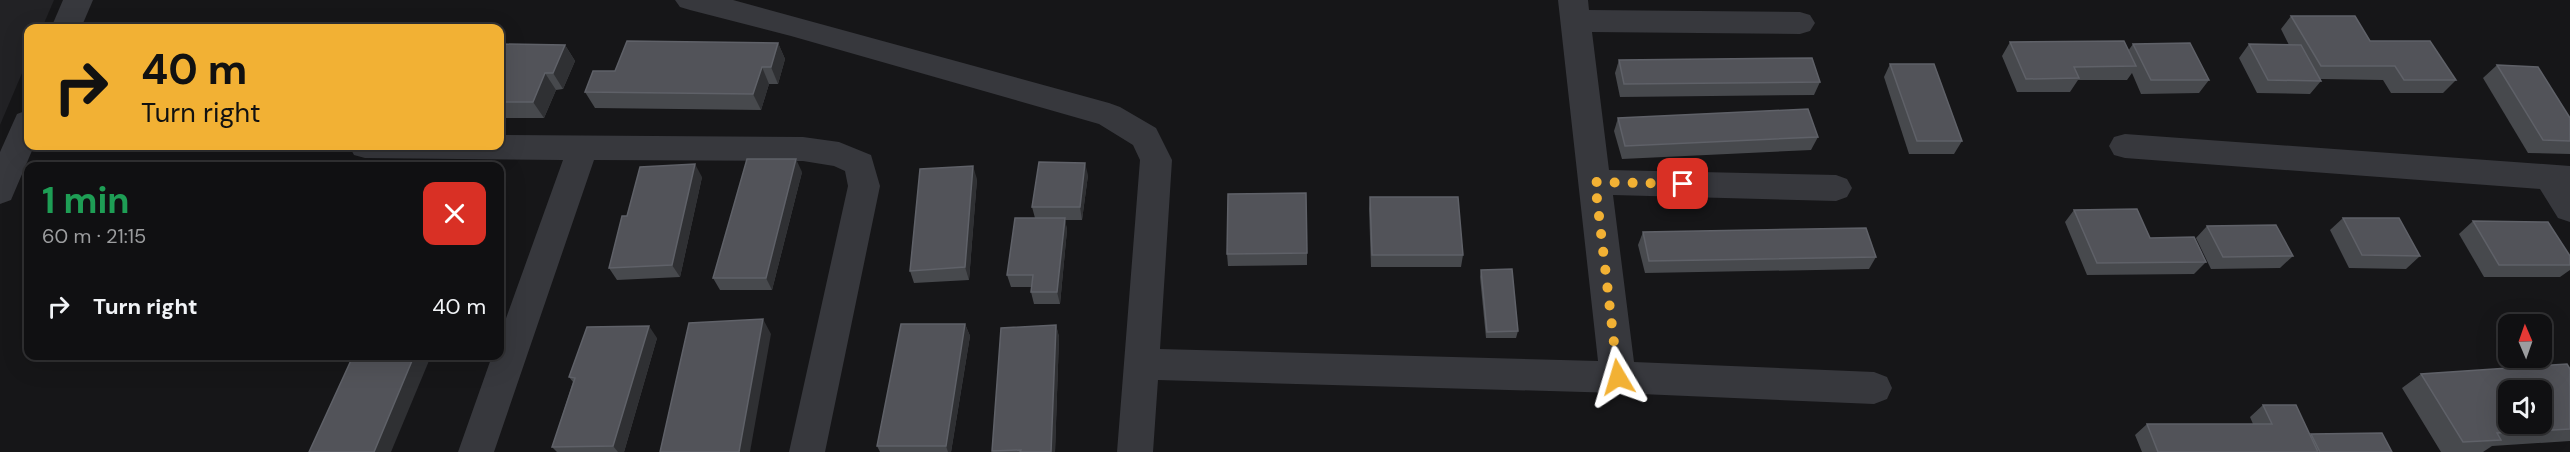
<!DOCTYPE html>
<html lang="en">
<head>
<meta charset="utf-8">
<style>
  :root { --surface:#101012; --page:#19191b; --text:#f1f3f6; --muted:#9c9d9f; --line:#303032 }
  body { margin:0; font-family:"DM Sans",sans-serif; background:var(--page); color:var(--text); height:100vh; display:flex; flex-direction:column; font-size:22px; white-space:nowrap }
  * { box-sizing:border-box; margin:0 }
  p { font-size:20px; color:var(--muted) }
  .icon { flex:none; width:33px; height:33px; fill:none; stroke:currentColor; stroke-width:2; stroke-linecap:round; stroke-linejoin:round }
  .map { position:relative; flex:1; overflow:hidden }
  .panel { position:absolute; left:24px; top:162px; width:480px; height:198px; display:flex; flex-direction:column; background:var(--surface); border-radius:12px; box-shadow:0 6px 24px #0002,0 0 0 2px var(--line) }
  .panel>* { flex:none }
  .top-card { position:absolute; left:24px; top:24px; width:480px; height:126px; border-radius:12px; box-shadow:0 6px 24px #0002,0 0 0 2px var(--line); background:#f2b134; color:#111; overflow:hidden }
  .needle { width:39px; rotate:358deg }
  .buttons { position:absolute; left:2498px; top:314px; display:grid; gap:12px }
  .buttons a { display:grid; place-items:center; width:54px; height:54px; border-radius:12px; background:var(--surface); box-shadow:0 6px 24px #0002,0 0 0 2px var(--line); font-size:30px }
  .pin { position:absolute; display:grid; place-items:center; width:51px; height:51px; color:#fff; margin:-26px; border-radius:12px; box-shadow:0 3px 9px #0006 }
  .me { position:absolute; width:66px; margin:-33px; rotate:353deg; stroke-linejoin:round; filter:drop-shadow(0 0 4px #0008) }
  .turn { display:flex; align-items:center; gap:21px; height:126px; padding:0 18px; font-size:27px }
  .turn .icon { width:78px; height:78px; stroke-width:2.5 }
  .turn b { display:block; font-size:42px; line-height:51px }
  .round { display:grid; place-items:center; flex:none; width:63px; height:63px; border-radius:12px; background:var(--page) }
  .headline { display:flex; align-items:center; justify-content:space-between; height:102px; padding:0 18px }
  h1 { font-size:36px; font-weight:700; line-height:45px; color:#1e9e55 }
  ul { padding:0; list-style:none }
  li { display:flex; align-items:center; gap:18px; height:84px; padding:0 18px }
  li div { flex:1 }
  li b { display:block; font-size:22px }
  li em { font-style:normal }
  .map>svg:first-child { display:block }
</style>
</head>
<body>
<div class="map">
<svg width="2570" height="452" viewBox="0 0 2570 452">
  <rect width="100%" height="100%" fill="#161618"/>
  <path fill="#222225" d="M0 0H54L42 28H28V59L0 125Z"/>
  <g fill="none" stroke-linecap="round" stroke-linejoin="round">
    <g fill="#37383d" fill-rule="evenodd">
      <path d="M63 0H93L81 28H51Z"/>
      <path d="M675 0H733L1109 103 1120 107 1156 128 1172 160 1160 349 1598 361 1558 0H1588L1589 10 1800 12 1810 15 1815 23 1810 31 1800 34 1592 32 1609 170 1836 175 1847 179 1852 188 1847 197 1836 201 1613 195 1634 362 1874 372 1887 377 1892 388 1887 399 1874 404 1618 393 1158 380 1153 452H1117L1140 160 1133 145 1099 124 791 36 690 10 680 7Z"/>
      <path d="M28 110V146H34L11 200 0 204V152L17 114Z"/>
      <path d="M2125 134 2570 166V222L2558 218 2540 189 2125 158 2114 155 2109 146 2114 137Z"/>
      <path d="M500 135 803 137 839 142 871 155 880 186 825 452H789L848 186 845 171 834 166 803 161 594 160 494 452H458L492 356H500V335L563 160 365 158 354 155 349 146H500Z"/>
    </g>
  </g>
  <g fill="#47494d">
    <path d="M2291 16 2370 41 2456 80 2443 93H2391L2383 80 2321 79V81L2310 94 2257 93 2239 58 2249 44 2289 45 2281 29Z"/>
    <path d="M2010 42 2128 51 2133 44 2209 80 2199 93 2141 94 2132 73 2127 80H2078L2070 92H2017L2002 56Z"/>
    <path d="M778 43 785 59 778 84H769L761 110 595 108 585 92 615 71Z"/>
    <path d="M500 44 565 45 575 61 563 89 556 90 544 118H500Z"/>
    <path d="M1619 60 1820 82 1814 95 1620 97 1615 73Z"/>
    <path d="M1890 64 1962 141 1954 154H1909L1884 77Z"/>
    <path d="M2497 65 2570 118V154L2528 153 2483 78Z"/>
    <path d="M1618 118 1818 137 1811 150 1622 159 1614 131Z"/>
    <path d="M802 172 772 290H720L713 278Z"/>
    <path d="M1088 175 1082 220H1065L1067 230 1060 304H1034L1031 292V287H1011L1007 275 1035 218 1032 207Z"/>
    <path d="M702 177 680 277 617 280 609 268 627 216Z"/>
    <path d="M977 179 969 280 914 283 910 271Z"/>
    <path d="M1370 197 1463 255 1461 267H1371L1369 209Z"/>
    <path d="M2074 210 2150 238 2206 262 2194 274 2087 275 2065 222Z"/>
    <path d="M2343 218 2420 256 2406 269 2349 268 2330 230Z"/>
    <path d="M2473 221 2570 256V270L2560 277H2484L2459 234Z"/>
    <path d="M2207 226 2293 256 2280 268 2211 269 2196 238Z"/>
    <path d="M1643 232 1876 257 1869 269 1645 273 1638 245Z"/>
    <path d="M1307 253V265L1228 266 1227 254Z"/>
    <path d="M1481 270 1518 331 1516 338H1486L1480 277Z"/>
    <path d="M965 324 970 336 951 452H880L877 446Z"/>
    <path d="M1056 325 1059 337 1055 452H992Z"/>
    <path d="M657 338 624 452H557L552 447 573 382 569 377Z"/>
    <path d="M2570 369V441L2492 446 2483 452H2441L2402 388 2421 374Z"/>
    <path d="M2263 405 2310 435 2311 434 2392 452H2142L2135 435 2147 424H2253L2250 417Z"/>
  </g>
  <g fill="#2f3033">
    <path d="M778 43 785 59 778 84 771 67Z"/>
    <path d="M565 45 575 61 563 89 553 73Z"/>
    <path d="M762 67 769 84 761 110 753 94Z"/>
    <path d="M545 73 556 90 544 118 533 102Z"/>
    <path d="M796 159 802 172 772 290 766 278Z"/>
    <path d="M1085 163 1088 175 1082 220 1080 207Z"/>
    <path d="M695 164 702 177 680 277 672 265Z"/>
    <path d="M973 166 977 179 969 280 965 267Z"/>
    <path d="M1065 218 1067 230 1060 304 1057 292Z"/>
    <path d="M763 319 771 334 750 452H739Z"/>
    <path d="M965 324 970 336 951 452H948L946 446Z"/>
    <path d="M1056 325 1059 337 1055 452H1051Z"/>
    <path d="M649 326 657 338 624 452H618L613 446Z"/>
    <path d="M414 356H431L391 452H374Z"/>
  </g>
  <g fill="#525359" stroke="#5f6168" stroke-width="1.5" fill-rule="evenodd">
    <path d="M2291 16H2355L2370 41H2430L2456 80H2404L2395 66H2321Z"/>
    <path d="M627 41 778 43 771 67H762L753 94 585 92 593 71H615Z"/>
    <path d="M2124 41 2136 66 2074 67 2079 78 2026 79 2010 42Z"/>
    <path d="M2190 43 2209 80H2151L2133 44Z"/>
    <path d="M500 44 565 45 553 73H545L533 102H500Z"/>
    <path d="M2249 44 2301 45 2321 81 2268 80Z"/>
    <path d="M1812 58 1820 82 1624 84 1619 60Z"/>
    <path d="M1890 64H1934L1962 141H1917Z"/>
    <path d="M2497 65 2538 67 2570 118V141L2543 140Z"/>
    <path d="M1808 109 1818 137 1625 146 1618 118Z"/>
    <path d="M747 159H796L766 278H713Z"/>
    <path d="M1039 162 1085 163 1080 207H1032Z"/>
    <path d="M695 164 672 265 609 268 622 216H627L640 167Z"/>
    <path d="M484 165V166H454Z"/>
    <path d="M973 166 965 267 910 271 920 169Z"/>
    <path d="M1306 193 1307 253 1227 254 1228 194Z"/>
    <path d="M1370 197H1458L1463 255H1372Z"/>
    <path d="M2137 209 2150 238 2194 237 2206 262 2097 263 2074 210Z"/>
    <path d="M1015 218H1065L1057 292H1031L1033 275H1007Z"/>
    <path d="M2343 218H2399L2420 256 2362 255Z"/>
    <path d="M2473 221 2548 222 2570 256V265H2499Z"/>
    <path d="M2276 225 2293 256 2223 257 2207 226Z"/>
    <path d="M1866 228 1876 257 1649 261 1643 232Z"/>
    <path d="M1512 269 1518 331 1487 332 1481 270Z"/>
    <path d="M763 319 739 452H660L689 323Z"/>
    <path d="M901 324H965L946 446H877Z"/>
    <path d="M1056 325 1051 452H1020L1021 450 992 451 1001 328Z"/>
    <path d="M649 326 613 446 552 447 575 378 569 377 587 327Z"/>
    <path d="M353 356H414L374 452H309Z"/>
    <path d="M2567 364 2570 369V429L2497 433 2501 440 2463 442 2421 374ZM2508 390H2541V423H2508Z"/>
    <path d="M2263 405H2296L2318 452H2158L2147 424H2272Z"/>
    <path d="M2382 433 2392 452H2320L2311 434Z"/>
  </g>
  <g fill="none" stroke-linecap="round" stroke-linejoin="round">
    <path stroke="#f2b134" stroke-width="10" stroke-dasharray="0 18" d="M1618 377 1595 182 1683 184"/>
  </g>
</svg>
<div class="buttons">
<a><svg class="needle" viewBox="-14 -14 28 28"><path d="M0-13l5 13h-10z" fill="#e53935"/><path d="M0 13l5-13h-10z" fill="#9c9d9f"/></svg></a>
<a><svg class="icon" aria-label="sound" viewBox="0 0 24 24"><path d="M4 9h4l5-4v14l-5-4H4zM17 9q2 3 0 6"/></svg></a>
</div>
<div class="pin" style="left:1683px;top:184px;background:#d93025"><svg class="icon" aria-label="arrive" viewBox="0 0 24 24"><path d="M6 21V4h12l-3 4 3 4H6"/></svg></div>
<svg class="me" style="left:1618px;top:377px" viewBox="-20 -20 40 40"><path d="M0-17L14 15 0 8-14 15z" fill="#f2b134" stroke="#fff" stroke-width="4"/></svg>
<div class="top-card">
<div class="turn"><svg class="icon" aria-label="right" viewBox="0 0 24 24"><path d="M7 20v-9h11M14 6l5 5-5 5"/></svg><div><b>40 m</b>Turn right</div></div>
</div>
<section class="panel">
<div class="headline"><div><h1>1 min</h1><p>60 m · 21:15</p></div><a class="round" style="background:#d93025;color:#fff"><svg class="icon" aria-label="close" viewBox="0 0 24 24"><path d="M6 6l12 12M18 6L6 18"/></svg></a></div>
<ul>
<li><svg class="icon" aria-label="right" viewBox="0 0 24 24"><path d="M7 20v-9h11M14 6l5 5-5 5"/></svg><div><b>Turn right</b></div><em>40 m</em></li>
</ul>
</section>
</div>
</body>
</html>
